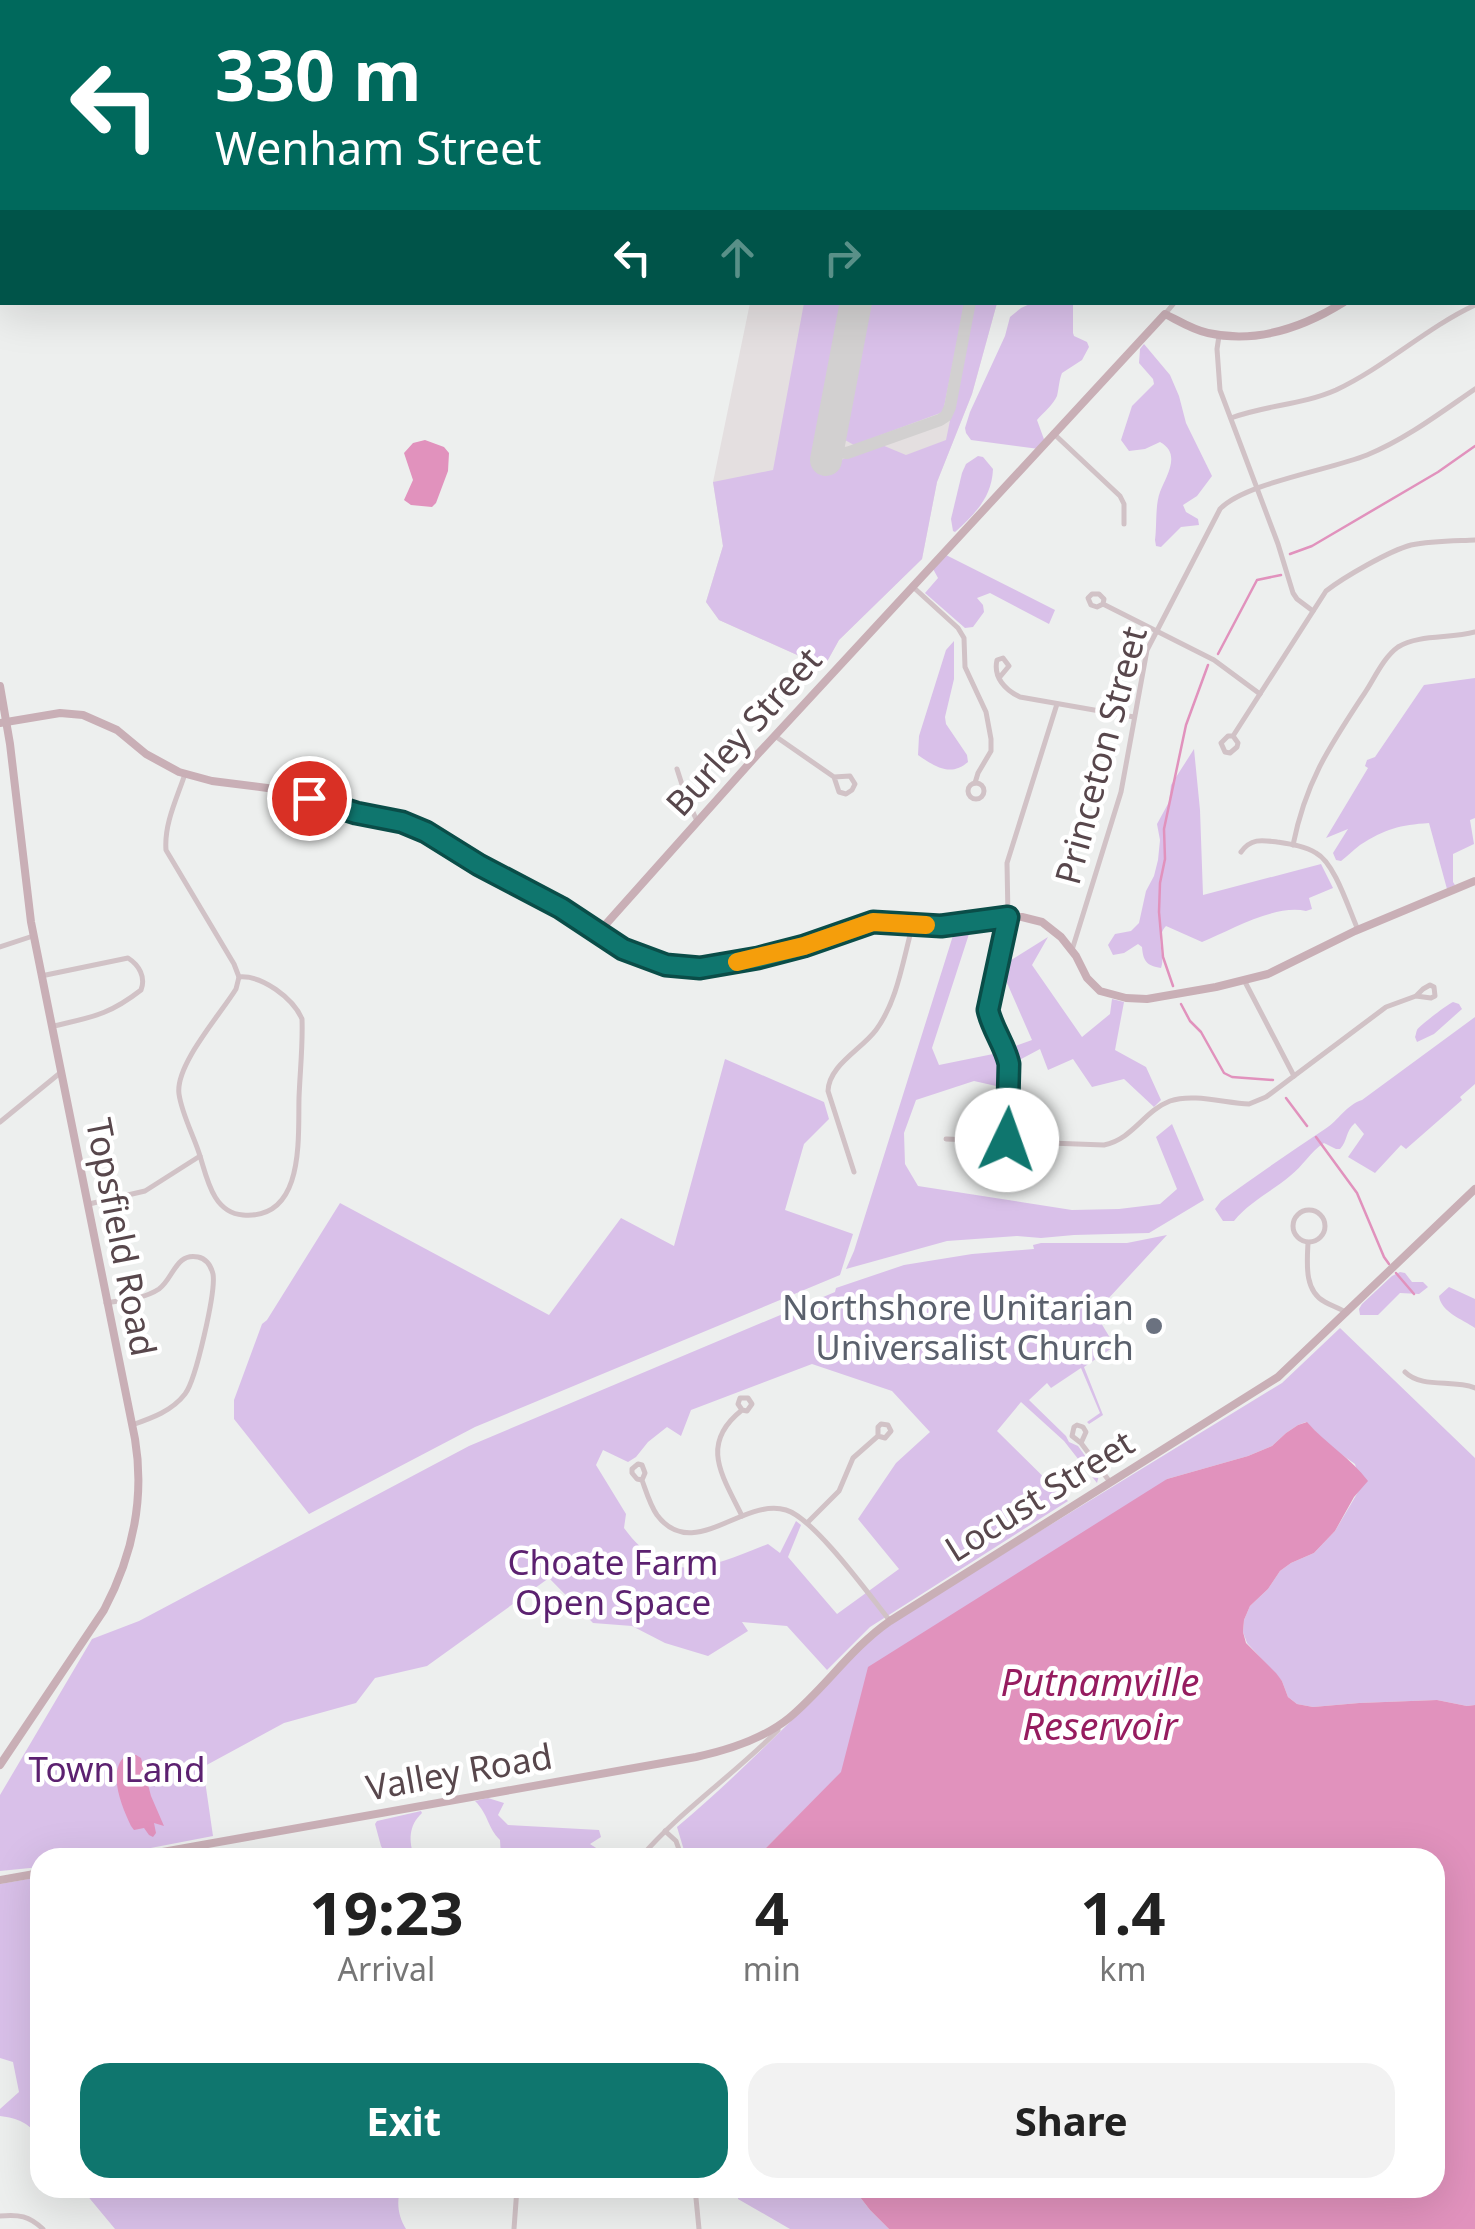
<!DOCTYPE html>
<html lang="en">
<head>
<meta charset="utf-8">
<style>
  :root { --surface:#fff; --page:#f2f2f2; --text:#222; --muted:#767676; --accent:#0f766e }
  body { margin:0; font-family:"Noto Sans",sans-serif; background:var(--page); color:var(--text); height:100vh; display:flex; flex-direction:column; font-size:38px; white-space:nowrap }
  * { box-sizing:border-box; margin:0 }
  p { font-size:32px; color:var(--muted) }
  .icon { flex:none; width:55px; height:55px; fill:none; stroke:currentColor; stroke-width:2; stroke-linecap:round; stroke-linejoin:round }
  .map { position:relative; flex:1; overflow:hidden }
  .sheet { position:absolute; left:30px; top:1848px; width:1415px; height:350px; display:flex; flex-direction:column; background:var(--surface); border-radius:30px; box-shadow:0 10px 40px #0002 }
  .sheet>* { flex:none }
  .hud { position:absolute; left:0px; top:0px; width:1475px; height:305px; box-shadow:0 10px 40px #0002; background:#00695c; color:#fff; overflow:hidden }
  .pin { position:absolute; display:grid; place-items:center; width:85px; height:85px; color:#fff; margin:-42px; border:5px solid #fff; border-radius:50%; box-shadow:0 2px 10px #0007 }
  .me { position:absolute; width:110px; margin:-55px; rotate:3deg; stroke-linejoin:round; filter:drop-shadow(0 0 8px #0008) }
  .turn { display:flex; align-items:center; gap:35px; height:210px; padding:0 50px; font-size:45px }
  .turn .icon { width:130px; height:130px; stroke-width:2.5 }
  .turn b { display:block; font-size:70px; line-height:85px }
  .lanes { display:flex; align-items:center; height:95px; padding:0 50px; background:#0003; justify-content:center; gap:50px; direction:ltr }
  .lanes .off { opacity:.35 }
  .eta { display:flex; justify-content:space-evenly; align-items:center; height:170px; text-align:center }
  .eta b { font-size:60px; font-weight:700; line-height:70px }
  .cta { display:flex; gap:20px; margin-top:auto; padding:20px 50px }
  .cta a { flex:1; height:115px; border-radius:30px; background:var(--accent); color:#fff; font-size:40px; font-weight:700; line-height:115px; text-align:center }
  .cta a+a { background:var(--page); color:var(--text) }
  .map>svg:first-child { display:block }
</style>
</head>
<body>
<div class="map">
<svg width="1475" height="2229" viewBox="0 0 1475 2229">
  <rect width="100%" height="100%" fill="#edefee"/>
  <path fill="#e4dfe0" d="M750 303H997L972 394 937 482 922 559 839 640 824 667 719 620 706 602 723 546 713 482Z"/>
  <g fill="#d9c0e9" fill-rule="evenodd">
    <path d="M804 303H845L816 458 838 461 882 445 906 455 946 440 974 303H997L972 394 937 482 922 559 839 640 824 667 719 620 706 602 723 546 713 482 773 470Z"/>
    <path d="M867 303H965L943 412 854 445 845 440 842 434Z"/>
    <path d="M1032 303H1073V333L1074 336 1087 342 1089 347 1082 360 1062 373C1059 380 1059 388 1057 396 1053 405 1043 413 1037 420L1045 442 1039 449 971 440 966 433 965 428 970 412 1005 336 1010 317 1021 308Z"/>
    <path d="M1144 344 1170 375 1179 396 1186 423 1212 476 1197 496 1183 505 1186 512 1198 519 1199 525 1181 527 1161 547 1156 546 1155 540C1157 526 1155 505 1160 492 1166 476 1182 454 1160 442L1145 449 1129 451 1121 440 1132 406 1154 384 1153 379 1139 363 1140 349Z"/>
    <path d="M978 456 983 457 993 469C992 497 975 514 955 532L953 531 951 519 962 473 966 464Z"/>
    <path d="M944 554 1055 610 1049 624 990 593 977 598 983 605 984 612 973 627 965 628 925 593 938 578 932 567Z"/>
    <path d="M954 641V679L945 717 946 724 967 755 968 762C951 777 935 767 918 755L919 736 946 650Z"/>
    <path d="M1475 678V818L1470 820 1474 844 1453 854V882L1455 885 1447 889 1429 823C1400 825 1385 829 1360 845 1353 850 1348 856 1341 861L1336 860 1333 853 1348 829 1326 838 1368 768 1365 766 1367 760 1375 757 1424 685Z"/>
    <path d="M1194 749 1200 810 1203 895 1321 864 1333 888 1309 898 1312 909 1306 911C1275 904 1231 930 1202 942L1166 926C1154 939 1166 955 1161 968 1147 966 1143 961 1142 947L1138 944 1124 953 1113 955 1108 945 1115 934 1131 931 1139 923 1146 891 1154 876 1158 860 1160 840 1157 824 1169 802 1171 785Z"/>
    <path d="M956 926 969 934 932 1048 939 1065 1003 1052 1005 1088 974 1081 916 1100 904 1133 905 1164 918 1186 1072 1210 1119 1209 1160 1204 1177 1189 1156 1137 1172 1124 1204 1200 1149 1233 1074 1235 1041 1238 1017 1236 947 1241 846 1269 854 1251Z"/>
    <path d="M1048 937 1032 965 1082 1037 1110 1014 1112 999 1124 1002 1115 1050 1146 1067 1161 1100 1154 1107 1124 1079 1092 1087 1073 1059 1048 1070 1040 1049 1012 1064 1007 1049 1032 1040 1000 967Z"/>
    <path d="M1453 1002 1459 1004 1462 1009 1434 1034 1417 1042 1415 1037C1416 1035 1416 1032 1417 1030 1419 1026 1448 1004 1453 1002Z"/>
    <path d="M1475 1017V1084L1460 1097 1462 1100 1406 1149 1401 1145 1375 1173 1348 1157 1364 1134 1355 1123C1345 1132 1348 1140 1340 1149H1336L1324 1143C1310 1152 1303 1166 1290 1176 1271 1192 1249 1202 1234 1221H1223L1215 1209 1221 1201C1256 1176 1290 1152 1325 1129 1339 1120 1346 1105 1362 1100Z"/>
    <path d="M725 1059 824 1102 829 1119 804 1144 785 1210 853 1234 840 1275 475 1427 309 1514 234 1419V1400L262 1324 267 1320 340 1203 549 1315 621 1218 674 1246Z"/>
    <path d="M1167 1235 1095 1313 1115 1346 1084 1367 1103 1415 1089 1424 1087 1422 1100 1413 1081 1368 1051 1388 1047 1383 1029 1400 1066 1436 1069 1442 1078 1446 1099 1475 1097 1483 1064 1441 1021 1402 997 1431 1068 1501 870 1627 827 1670 787 1626 742 1622 748 1631 708 1656 665 1643 632 1626 593 1623 549 1578 427 1666 375 1678 356 1703 284 1723 203 1767 213 1836 104 1857 40 1858V1867L0 1871V1795L92 1639 139 1621 469 1446 835 1292 836 1288 904 1265 972 1254 1034 1249 1033 1245 1041 1243H1127ZM812 1364 892 1391 930 1432 896 1463 858 1519 899 1569 837 1614 788 1557 801 1525 796 1521 780 1553 768 1544C709 1567 669 1589 624 1528L626 1514 596 1465 603 1450 628 1462 636 1457 648 1442 667 1427 681 1436 691 1410Z"/>
    <path d="M1400 1272 1405 1273 1412 1282H1423L1428 1287 1419 1294 1400 1293 1378 1315H1360L1359 1309 1362 1304 1392 1276Z"/>
    <path d="M1449 1287 1475 1299V1328C1462 1319 1441 1312 1439 1296Z"/>
    <path d="M1340 1328 1475 1458V1705L1467 1706 1437 1700 1359 1703 1313 1707 1297 1704 1288 1697 1282 1681 1247 1643 1243 1632 1244 1620 1250 1606 1268 1589 1280 1571 1291 1563 1314 1553 1335 1531 1361 1487 1355 1464 1331 1447 1306 1422 1298 1425 1286 1433 1272 1446 1248 1456 1167 1479 842 1772 757 1857H686L677 1827C727 1785 772 1740 818 1694 842 1669 864 1644 890 1623L1282 1383Z"/>
    <path d="M488 1798 504 1803 498 1815 508 1825 599 1830 601 1837 590 1844 610 1857H501L500 1840C487 1827 489 1815 475 1801Z"/>
    <path d="M421 1811 422 1813C408 1826 409 1841 414 1857H387L381 1846 375 1824 377 1821Z"/>
    <path d="M40 1877V2138C29 2123 18 2118 0 2116V2109L19 2092 13 2062 0 2058V1884Z"/>
    <path d="M81 2188H401C396 2202 398 2216 406 2229H115Z"/>
    <path d="M738 2188H853L870 2210 889 2229H790L738 2199Z"/>
  </g>
  <g fill="#e192bd">
    <path d="M425 440 444 447 449 453 448 471 436 503 432 507 411 505 404 500 413 480 404 453 413 443Z"/>
    <path d="M1307 1422C1326 1444 1351 1458 1368 1481L1354 1497 1335 1531 1314 1553 1291 1563 1280 1571 1268 1589 1250 1606 1244 1620 1243 1632 1246 1643 1276 1673 1282 1681 1288 1697 1297 1704 1313 1707 1359 1703 1437 1700 1467 1706 1475 1705V2229H889L870 2210 853 2188H1435V1858L757 1857 841 1772 868 1667 1167 1479 1248 1456 1272 1446 1286 1433 1298 1425Z"/>
    <path d="M136 1755 141 1758 151 1796 164 1826 154 1823 156 1833 153 1837 149 1835 144 1828 134 1830 131 1826C122 1807 107 1772 125 1756Z"/>
  </g>
  <g fill="none" stroke-linecap="round" stroke-linejoin="round">
    <g stroke="#e192bd" stroke-width="2.5">
      <path d="M1290 554 1312 546 1438 472 1475 446"/>
      <path d="M1218 654 1257 580 1281 575"/>
      <path d="M1173 986 1163 957 1159 912 1160 883 1165 859 1164 829 1186 725 1208 665"/>
      <path d="M1181 1004 1190 1021 1201 1032 1224 1073 1232 1077 1273 1080"/>
      <path d="M1286 1098 1307 1126"/>
      <path d="M1316 1137 1357 1193 1384 1257 1389 1264"/>
      <path d="M1396 1273 1414 1294"/>
    </g>
    <g stroke="#d2d0d0" stroke-width="12">
      <path d="M1112 0 1114 2"/>
      <path d="M941 2 945 0"/>
      <path d="M1186 2 1190 0"/>
      <path d="M830 440 837 452 847 453 940 420 946 416 950 407 970 302"/>
    </g>
    <g stroke="#d2d0d0" stroke-width="32">
      <path d="M912 2V0"/>
      <path d="M826 460 856 302"/>
    </g>
    <g stroke="#d1c2c6" stroke-width="5">
      <path d="M103 0 104 2"/>
      <path d="M172 0V2"/>
      <path d="M444 0 446 2"/>
      <path d="M312 2 313 0"/>
      <path d="M1472 69 1475 71"/>
      <path d="M1472 161 1475 143"/>
      <path d="M1165 314 1175 302"/>
      <path d="M1219 336 1217 349 1220 390 1278 544 1293 593 1297 599 1313 611"/>
      <path d="M1231 418C1266 405 1302 405 1336 390 1385 367 1426 328 1475 305"/>
      <path d="M1053 433 1120 496 1124 504V524"/>
      <path d="M912 586 958 628 964 638 965 667 986 712 991 739V751L978 773 975 783"/>
      <path d="M1103 604 1104 599 1099 594H1092L1088 598 1091 605 1097 607 1103 604 1214 660 1260 694"/>
      <path d="M999 678 1009 666 1003 658 997 660C993 677 1005 690 1020 697L1134 717"/>
      <path d="M775 736 834 777 839 792 846 794 852 790 855 784 850 776 834 777"/>
      <path d="M1233 736 1238 743 1237 747 1230 753 1225 752 1221 743 1228 736H1233L1326 591C1344 577 1389 551 1411 545 1431 541 1454 541 1475 540"/>
      <path d="M677 769 686 797 697 821"/>
      <circle cx="976" cy="791" r="8"/>
      <path d="M1293 845C1306 780 1330 746 1366 691 1375 677 1384 657 1398 647 1419 634 1451 639 1475 632"/>
      <path d="M1241 852C1251 838 1262 840 1277 842 1290 844 1305 846 1316 853 1335 863 1349 910 1358 930"/>
      <path d="M0 947 33 936"/>
      <path d="M1072 950 1121 792 1147 650 1220 509C1245 483 1330 470 1367 455 1406 439 1440 413 1475 389"/>
      <path d="M41 976 128 958C139 965 146 977 141 990 109 1015 92 1017 54 1026"/>
      <path d="M1294 1076 1386 1007 1416 996 1431 998 1435 996 1434 987 1430 985 1423 989 1416 996"/>
      <path d="M0 1122 60 1073"/>
      <path d="M946 1139 1104 1145C1133 1139 1144 1111 1170 1101 1193 1093 1225 1103 1249 1104L1266 1097 1294 1076 1244 980"/>
      <path d="M1007 1140 1009 1064 990 1018 989 999 1008 917 1007 863 1057 704"/>
      <path d="M200 1156C207 1178 213 1213 243 1215 305 1220 298 1138 299 1098 300 1071 303 1045 302 1019 293 998 262 975 239 977"/>
      <path d="M854 1172 828 1091C829 1065 861 1050 876 1030 898 1000 903 959 913 924"/>
      <path d="M89 1204 145 1191 200 1156C194 1136 182 1115 179 1094 175 1065 220 1015 236 989L239 977 234 964 166 850C164 824 177 798 185 774"/>
      <circle cx="1309" cy="1226" r="16"/>
      <path d="M1308 1243C1307 1263 1304 1291 1325 1302 1332 1306 1339 1308 1347 1313"/>
      <path d="M106 1303C123 1300 144 1299 159 1289 173 1279 176 1252 198 1257 207 1259 211 1266 213 1274 216 1291 196 1380 185 1394 172 1411 152 1418 132 1425"/>
      <path d="M1405 1372C1422 1389 1453 1379 1475 1388"/>
      <path d="M1081 1443 1072 1436 1074 1427 1077 1425 1083 1427 1086 1432 1081 1443 1110 1482"/>
      <path d="M642 1480 637 1479 632 1473V1469L638 1464 642 1465 645 1473 642 1480C646 1491 650 1505 657 1515 693 1563 743 1497 786 1510 814 1518 870 1596 890 1621"/>
      <path d="M742 1516C722 1475 699 1444 742 1410L747 1411 752 1404 748 1398H740L738 1404 742 1410"/>
      <path d="M807 1523 839 1491 853 1458 878 1436 885 1438 891 1431 888 1425 881 1424 878 1427V1436"/>
      <path d="M665 1831 676 1841 682 1858"/>
      <path d="M640 1858C681 1810 734 1775 778 1730"/>
      <path d="M695 2188 699 2229"/>
      <path d="M0 2216C19 2214 29 2216 43 2229"/>
      <path d="M514 2229 517 2188"/>
    </g>
    <g stroke="#c9afb6" stroke-width="8">
      <path d="M1472 230 1475 229"/>
      <path d="M0 686 10 744 31 922 135 1439C145 1499 132 1557 104 1610L0 1765"/>
      <path d="M0 723 60 713 83 715 117 730 146 754 179 772 212 781 275 789 356 813 415 826 437 837 479 865 561 908 623 949 650 961 681 967 700 968 774 954 804 947 873 921 941 926 1001 917H1022L1042 922 1061 937 1076 956 1087 978 1100 991 1126 998 1147 999 1216 987 1268 974 1355 931 1475 881"/>
      <path d="M598 933 756 756 1165 314C1179 321 1193 330 1208 333 1257 344 1304 327 1344 302"/>
      <path d="M129 1858 696 1757C729 1750 763 1739 789 1718 825 1688 851 1648 890 1621L1278 1377 1475 1189"/>
      <path d="M0 1880 40 1873"/>
    </g>
  </g>
  <g fill="none" stroke-linecap="round" stroke-linejoin="round">
    <defs>
      <path id="route" d="M309 798 356 813 402 822 426 832 479 865 561 908 623 949 666 965 700 968 758 958 804 946 873 922 941 926 1008 917 988 1010C992 1029 1005 1045 1009 1064L1007 1140"/>
    </defs>
    <use href="#route" stroke="#0a4d48" stroke-width="25"/>
    <use href="#route" stroke="#0f766e" stroke-width="18"/>
    <path stroke="#f59e0b" stroke-width="18" d="M737 962 804 946 873 922 926 925"/>
  </g>
  <circle fill="#6b7280" stroke="#fff" stroke-width="4" cx="1154" cy="1326" r="10"/>
  <g text-anchor="middle" dominant-baseline="central" stroke-width="9" stroke-linejoin="round" paint-order="stroke">
    <g font-size="35" fill="#58474c" stroke="#fff">
      <text transform="translate(743 731) rotate(-48)">Burley Street</text>
      <text transform="translate(1100 755) rotate(-75)">Princeton Street</text>
      <text transform="translate(122 1237) rotate(79)">Topsfield Road</text>
      <text transform="translate(1039 1495) rotate(-32)">Locust Street</text>
      <text transform="translate(459 1771) rotate(-10)">Valley Road</text>
    </g>
    <g font-size="35" fill="#5b616d" stroke="#fff" text-anchor="end">
      <text x="1134" y="1306">Northshore Unitarian<tspan x="1134" dy="40">Universalist Church</tspan></text>
    </g>
    <g font-size="35" fill="#5c2170" stroke="#fff">
      <text x="613" y="1561">Choate Farm<tspan x="613" dy="40">Open Space</tspan></text>
      <text x="117" y="1768">Town Land</text>
    </g>
    <g font-size="38" font-style="italic" fill="#961c5f" stroke="#fff">
      <text x="1100" y="1681">Putnamville<tspan x="1100" dy="44">Reservoir</tspan></text>
    </g>
  </g>
</svg>
<div class="pin" style="left:309px;top:798px;background:#d93025"><svg class="icon" aria-label="arrive" viewBox="0 0 24 24"><path d="M6 21V4h12l-3 4 3 4H6"/></svg></div>
<svg class="me" style="left:1007px;top:1140px" viewBox="-20 -20 40 40"><circle r="19" fill="#fff"/><path d="M0-13L10 11 0 6-10 11z" fill="#0f766e"/></svg>
<div class="hud">
<div class="turn"><svg class="icon" aria-label="left" viewBox="0 0 24 24"><path d="M17 20v-9H6M10 6l-5 5 5 5"/></svg><div><b>330 m</b>Wenham Street</div></div>
<div class="lanes"><svg class="icon" aria-label="left" viewBox="0 0 24 24"><path d="M17 20v-9H6M10 6l-5 5 5 5"/></svg><svg class="icon off" aria-label="ahead" viewBox="0 0 24 24"><path d="M12 20V5M6 11l6-6 6 6"/></svg><svg class="icon off" aria-label="right" viewBox="0 0 24 24"><path d="M7 20v-9h11M14 6l5 5-5 5"/></svg></div>
</div>
<section class="sheet">
<div class="eta">
<div><b>19:23</b><p>Arrival</p></div>
<div><b>4</b><p>min</p></div>
<div><b>1.4</b><p>km</p></div>
</div>
<div class="cta"><a>Exit</a><a>Share</a></div>
</section>
</div>
</body>
</html>
